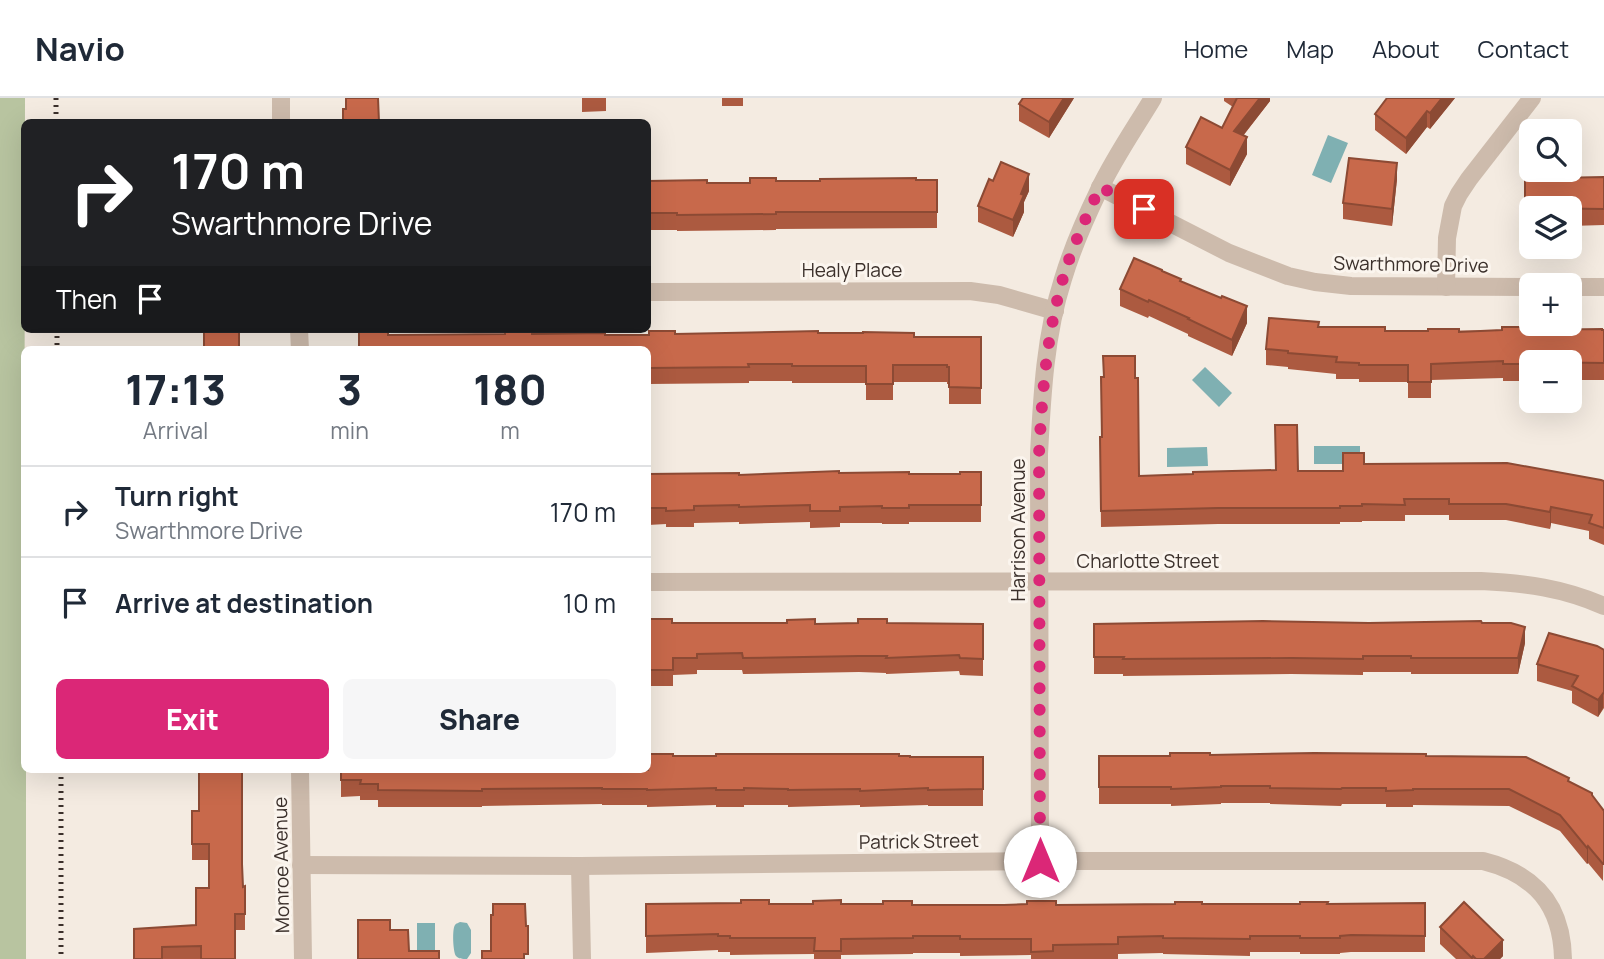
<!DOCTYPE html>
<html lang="en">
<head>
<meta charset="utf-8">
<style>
  :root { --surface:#fff; --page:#f6f6f7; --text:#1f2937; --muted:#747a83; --line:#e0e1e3; --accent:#db2777 }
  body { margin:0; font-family:Manrope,sans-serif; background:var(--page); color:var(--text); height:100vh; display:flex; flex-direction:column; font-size:26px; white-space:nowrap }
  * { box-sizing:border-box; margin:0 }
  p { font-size:23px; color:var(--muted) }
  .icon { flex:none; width:38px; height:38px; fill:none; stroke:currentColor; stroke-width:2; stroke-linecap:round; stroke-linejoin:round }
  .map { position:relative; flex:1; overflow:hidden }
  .side { position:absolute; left:21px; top:248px; width:630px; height:427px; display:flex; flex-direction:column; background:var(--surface); border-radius:10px; box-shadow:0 7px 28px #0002 }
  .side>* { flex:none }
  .hud { position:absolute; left:21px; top:21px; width:630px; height:214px; border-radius:10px; box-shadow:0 7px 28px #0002; background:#202124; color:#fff; overflow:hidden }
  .tools { position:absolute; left:1519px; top:21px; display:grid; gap:14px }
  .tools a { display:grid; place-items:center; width:63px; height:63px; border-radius:10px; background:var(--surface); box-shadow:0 7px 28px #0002; font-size:35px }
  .pin { position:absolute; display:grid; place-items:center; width:60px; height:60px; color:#fff; margin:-30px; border-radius:14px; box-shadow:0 4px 10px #0006 }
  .me { position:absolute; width:77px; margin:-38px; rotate:0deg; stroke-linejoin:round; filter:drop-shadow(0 0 5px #0008) }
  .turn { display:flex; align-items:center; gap:24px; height:147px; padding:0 35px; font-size:32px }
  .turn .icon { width:91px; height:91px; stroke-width:2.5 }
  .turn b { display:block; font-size:49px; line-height:60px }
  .then { display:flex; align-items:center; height:66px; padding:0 35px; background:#0003; gap:14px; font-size:26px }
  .eta { display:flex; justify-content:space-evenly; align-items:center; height:119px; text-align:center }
  .eta b { font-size:42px; font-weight:800; line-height:49px }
  .button { display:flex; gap:14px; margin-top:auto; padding:14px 35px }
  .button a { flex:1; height:80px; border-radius:10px; background:var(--accent); color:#fff; font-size:28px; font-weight:800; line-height:80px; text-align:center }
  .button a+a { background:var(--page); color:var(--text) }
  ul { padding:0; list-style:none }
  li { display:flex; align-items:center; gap:21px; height:91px; padding:0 35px; border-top:2px solid var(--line) }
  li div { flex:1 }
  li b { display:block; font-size:26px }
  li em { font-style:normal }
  header { display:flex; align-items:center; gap:42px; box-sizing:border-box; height:98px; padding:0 35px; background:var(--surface); border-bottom:2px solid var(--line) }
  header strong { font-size:33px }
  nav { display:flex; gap:38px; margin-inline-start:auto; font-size:24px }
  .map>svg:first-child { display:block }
</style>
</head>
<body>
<header>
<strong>Navio</strong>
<nav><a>Home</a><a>Map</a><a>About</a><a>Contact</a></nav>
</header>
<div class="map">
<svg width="1604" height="861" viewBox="0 0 1604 861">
  <rect width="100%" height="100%" fill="#f4ebe1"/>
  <path fill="#b8c4a0" d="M0 0H25L24 672H26V861H0Z"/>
  <g fill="#7fb0b2">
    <path d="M1328 37 1348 45 1331 85 1312 77Z"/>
    <path d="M1205 269 1232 295 1219 309 1192 282Z"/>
    <rect x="1314" y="348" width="46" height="18"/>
    <path d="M1207 349 1208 368 1167 369V350Z"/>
    <path d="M460 824 467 825 471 832V855L467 861C462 861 459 861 456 858 453 854 452 831 455 827 456 825 459 825 460 824Z"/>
    <rect x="417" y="825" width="18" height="36"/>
  </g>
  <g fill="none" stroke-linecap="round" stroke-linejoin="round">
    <g stroke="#cdbbac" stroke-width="18">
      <path d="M281 0V24"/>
      <path d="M1100 89 1229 155 1288 178 1315 184 1351 188 1531 189"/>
      <path d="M1446 189 1447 140 1453 108 1459 96 1469 81 1532 0"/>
      <path d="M1570 189H1604"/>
      <path d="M648 194 970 193 999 197 1055 213"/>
      <path d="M299 231 300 252"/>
      <path d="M648 484 1481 483C1525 485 1563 490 1604 508"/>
      <path d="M300 672 303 861"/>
      <path d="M1040 763 1039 356C1042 298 1045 237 1063 181 1072 151 1085 121 1099 92 1114 60 1135 30 1153 0"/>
      <path d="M301 767 580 768 1040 763H1483C1535 776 1562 807 1563 861"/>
      <path d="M580 768 582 861"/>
    </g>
    <g stroke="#3b302b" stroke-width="5" stroke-dasharray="2 5" stroke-linecap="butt">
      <path d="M56 0V24"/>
      <path d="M57 231V252"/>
      <path d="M61 672V861"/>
    </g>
  </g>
  <g fill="#ac5a40">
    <path d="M582 0H606V13L582 14Z"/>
    <rect x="722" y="0" width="21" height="8"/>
    <path d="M1074 0 1049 40 1019 23V6Z"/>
    <path d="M1224 0H1270V3L1243 38 1247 56 1230 88 1186 66V49L1222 30 1233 9 1224 3Z"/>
    <path d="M1455 0 1430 31 1427 29 1406 56 1375 32V16Z"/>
    <path d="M1371 63 1397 81 1392 128 1343 121V105Z"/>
    <path d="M1525 78 1555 80 1604 79V127L1570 128V110H1531V128H1525Z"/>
    <path d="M937 82V130L776 131V132L677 133V132H648V83L707 85H750L776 83Z"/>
    <path d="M1029 93 1024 104V114L1013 139 978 124V108Z"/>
    <path d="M1162 173 1181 183 1247 225 1232 258 1188 238V236L1149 218 1148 220 1120 208V191Z"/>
    <path d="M1319 229 1385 233 1604 232V282H1570V264H1531V283H1503V280L1431 282V300H1408V284H1359V281H1336V276L1288 271V269L1266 267V251Z"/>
    <path d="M818 235 914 239H981V306H949V286H947V284H893V302H866V285H792V283H749V285L649 286V283L648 284V252H359L388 237 532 236 605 237Z"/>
    <path d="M1100 339 1139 378 1298 373H1343L1364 366 1604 383V447L1589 441V433L1551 425 1550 431 1506 422H1449V417H1405V423H1362V424H1340V426H1218L1101 429Z"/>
    <path d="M981 374V424H909V426H882V425H840V429L810 430V424L739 426V424L694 425V429H666V426L648 427V376L739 377 839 375 960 376Z"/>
    <path d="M648 521 672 525 815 526 887 525 983 526V578L960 577 959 573 886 576V575L859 574 743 576 742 572H697V576L673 577V588H648Z"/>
    <path d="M1482 525 1525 545 1518 576H1411V574H1363V577L1291 576 1123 578V576H1094V526Z"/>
    <path d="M1604 552V610L1598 619 1572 605V593L1537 583V566Z"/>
    <path d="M1210 657 1426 658 1569 684 1592 697 1604 713 1603 783 1588 765 1587 766 1560 733 1509 708 1413 707V709H1386V706H1342L1341 708 1270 706V705H1221V706L1171 708V706H1099V658Z"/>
    <path d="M673 658 983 659V708H928V707L860 709V707L788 709V707H744V709H716V707L647 709V707H602V706L482 708V709H378V702H360V698L341 699V672Z"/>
    <path d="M242 693V766L243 789 245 788V832H235V861H134L196 827 209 790V762H192V713H199Z"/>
    <path d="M1425 805V854H1351L1340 855V856H1300V854H1250V858L1163 856V855L1118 856V861H1031V857L960 858V855H913V856L841 857V861H814V856L730 857V854H718V852L646 855V806L1004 807Z"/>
    <path d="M1440 829 1503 858 1500 861H1456L1440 846Z"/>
  </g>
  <g fill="#8c4a34">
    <path d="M1064 0H1074L1049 40V24Z"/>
    <path d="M1260 0H1270V3L1234 49V33Z"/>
    <path d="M1442 0H1455L1430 31V15Z"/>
    <path d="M1427 13V29L1406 56V40Z"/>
    <path d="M1247 39V56L1230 88V72Z"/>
    <path d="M1397 65V81L1392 128V111Z"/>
    <path d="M1029 76V93L1024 104V114L1013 139V122L1021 96Z"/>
    <path d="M1247 208V225L1232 258V242Z"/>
    <path d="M1551 409V425L1550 431V414Z"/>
    <path d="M1525 529V545L1518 576V560Z"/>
    <path d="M1603 593V610L1598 619V602Z"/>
    <path d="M1588 748V765L1587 766V750Z"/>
    <path d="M1503 842V858L1500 861H1484Z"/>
  </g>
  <g fill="#c8694b" stroke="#8c4a34" stroke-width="2">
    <path d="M346 0H378L379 24H343V11H346Z"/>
    <path d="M1023 0H1064L1049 24 1019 6Z"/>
    <path d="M1237 0H1260L1234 33 1247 39 1230 72 1186 49 1201 19 1222 30Z"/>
    <path d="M1387 0H1442L1430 15 1427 13 1406 40 1375 16Z"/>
    <path d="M1349 60 1397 65 1392 111 1343 105Z"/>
    <path d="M1001 64 1029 76 1021 96 1024 97 1013 122 978 108 989 81 993 83Z"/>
    <path d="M1555 77V80L1604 79V111L1531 110V112H1525V78Z"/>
    <path d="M750 80H776V83H820V81L916 80V82H937V114H776V116L677 117V115H648V83L707 82V85H750Z"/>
    <path d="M1134 160 1162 172V173L1181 181 1180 183 1221 200 1222 198 1247 208 1232 242 1188 221 1189 220 1149 202 1148 204 1120 191Z"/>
    <path d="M1269 220 1319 224 1318 229H1385V233H1428V231H1459V234L1502 232V229H1529V232L1602 231V232H1604V265L1531 264V266H1503V263L1431 266V284H1408V267H1359V265L1336 264 1337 259 1288 255V253L1266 251Z"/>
    <rect x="204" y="231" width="35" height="21"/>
    <path d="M505 233H532V236L605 235V237H649V233H675V236L818 233V235H863V234L914 235V239H981V290L949 289V269H947V267H893V286H866V268H792V266H748L749 269 649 270V267H648V252H359V234H388V237L505 236Z"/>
    <path d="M1103 258H1135V280H1138L1139 378 1193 376V374L1276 372 1275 327H1297L1298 373H1343V355H1364V366L1507 365 1601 382 1604 383V430L1589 425 1592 417 1551 409 1550 414 1506 406H1449V401H1404L1405 407 1362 406V408H1340V410H1218L1101 413 1100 339H1102L1101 279H1104Z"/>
    <path d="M839 373V375L909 374V376H960V374H981V407H909V410H882V408L840 409V413H810V407L739 409V407L694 408V412L666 413V410H648V376L739 375V377Z"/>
    <path d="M648 521H672V525H787V522L815 521V526L858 525V521H887V525L983 526V561L960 560 959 557 886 560 887 558H859L743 560 742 555 697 556V560H673V572H648Z"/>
    <path d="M1263 523 1369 525 1481 523 1482 525H1511L1525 529 1518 560H1411V558H1363V561L1291 560 1123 561 1124 559H1094V526Z"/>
    <path d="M1549 535 1597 548 1604 552V594L1598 602 1572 588 1578 578 1537 566Z"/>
    <path d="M1170 655H1210V657L1314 655 1426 656V658L1526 659 1569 680 1568 683 1592 695V697L1604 713V766H1603L1588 748 1587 750 1560 717 1509 691H1413V692L1386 693V690H1342L1341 691 1270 690V688H1221V689L1171 691V689H1099V658H1170Z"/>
    <path d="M648 656H673V658H716V656H899V658H910V659H983V691L928 692V690L860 693V691L788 692V691L744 690V692H716V690L647 692V691H602V690L482 691V693L378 692V686H360L361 682H341V672H648Z"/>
    <path d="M199 672H242V766L243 789 245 788V816H235V861H201V848L162 849V861H134V831L196 827V790H209V746H192V713H199Z"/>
    <path d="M741 802H769V806H813V803L841 802V806H883V803H912V807H1004L1027 806V803H1056V807L1175 806V804H1202V806H1300V804H1328L1327 806 1425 805V838L1351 837 1340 838V840H1300V838H1250V841L1163 840V838L1118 839V846L1053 847V853L1031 854V841H960V838H913V840L841 841V853H814L815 840H730V838H718V836L646 838V806L741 805Z"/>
    <path d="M1464 804 1503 842 1484 861H1476L1473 858 1472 860 1440 829Z"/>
    <path d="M493 806H525L526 828H528V856H524V861H482V853H491V817H493Z"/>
    <path d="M358 822H390V832H408L409 853H439V861H358Z"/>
  </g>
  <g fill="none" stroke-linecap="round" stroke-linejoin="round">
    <path stroke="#db2777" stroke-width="12" stroke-dasharray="0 21.6" d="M1040 763 1039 356C1042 299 1046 240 1062 184 1071 151 1086 120 1100 89L1144 111"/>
  </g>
  <g text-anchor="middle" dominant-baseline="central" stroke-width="6" stroke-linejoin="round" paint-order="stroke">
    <g font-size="19" fill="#3b302b" stroke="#fbf5ee">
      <text transform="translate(1411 166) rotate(1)">Swarthmore Drive</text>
      <text x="852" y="172">Healy Place</text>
      <text transform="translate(1018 432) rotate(-90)">Harrison Avenue</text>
      <text x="1148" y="463">Charlotte Street</text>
      <text transform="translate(919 743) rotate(-1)">Patrick Street</text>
      <text transform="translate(281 767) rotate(-91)">Monroe Avenue</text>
    </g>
  </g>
</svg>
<div class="tools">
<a><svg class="icon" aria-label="search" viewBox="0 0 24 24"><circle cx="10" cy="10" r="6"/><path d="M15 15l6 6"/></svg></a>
<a><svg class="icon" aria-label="layers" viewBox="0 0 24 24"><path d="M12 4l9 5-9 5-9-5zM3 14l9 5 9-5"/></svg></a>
<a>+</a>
<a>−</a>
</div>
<div class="pin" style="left:1144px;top:111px;background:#d93025"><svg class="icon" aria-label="arrive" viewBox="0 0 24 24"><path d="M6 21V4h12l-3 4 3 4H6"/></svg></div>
<svg class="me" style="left:1040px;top:763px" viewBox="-20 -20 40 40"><circle r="19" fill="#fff"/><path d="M0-13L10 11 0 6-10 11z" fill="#db2777"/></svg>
<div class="hud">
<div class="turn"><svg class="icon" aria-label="right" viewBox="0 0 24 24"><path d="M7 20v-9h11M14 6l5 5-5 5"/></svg><div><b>170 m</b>Swarthmore Drive</div></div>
<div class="then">Then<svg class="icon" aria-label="arrive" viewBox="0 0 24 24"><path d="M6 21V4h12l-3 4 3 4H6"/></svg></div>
</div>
<section class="side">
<div class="eta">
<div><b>17:13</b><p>Arrival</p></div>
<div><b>3</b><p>min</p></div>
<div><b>180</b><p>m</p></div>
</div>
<ul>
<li><svg class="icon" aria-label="right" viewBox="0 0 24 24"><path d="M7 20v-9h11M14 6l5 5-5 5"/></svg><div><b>Turn right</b><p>Swarthmore Drive</p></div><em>170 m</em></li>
<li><svg class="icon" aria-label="arrive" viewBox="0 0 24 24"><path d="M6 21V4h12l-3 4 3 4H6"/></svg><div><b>Arrive at destination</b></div><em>10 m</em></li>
</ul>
<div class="button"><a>Exit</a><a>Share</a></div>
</section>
</div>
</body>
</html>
